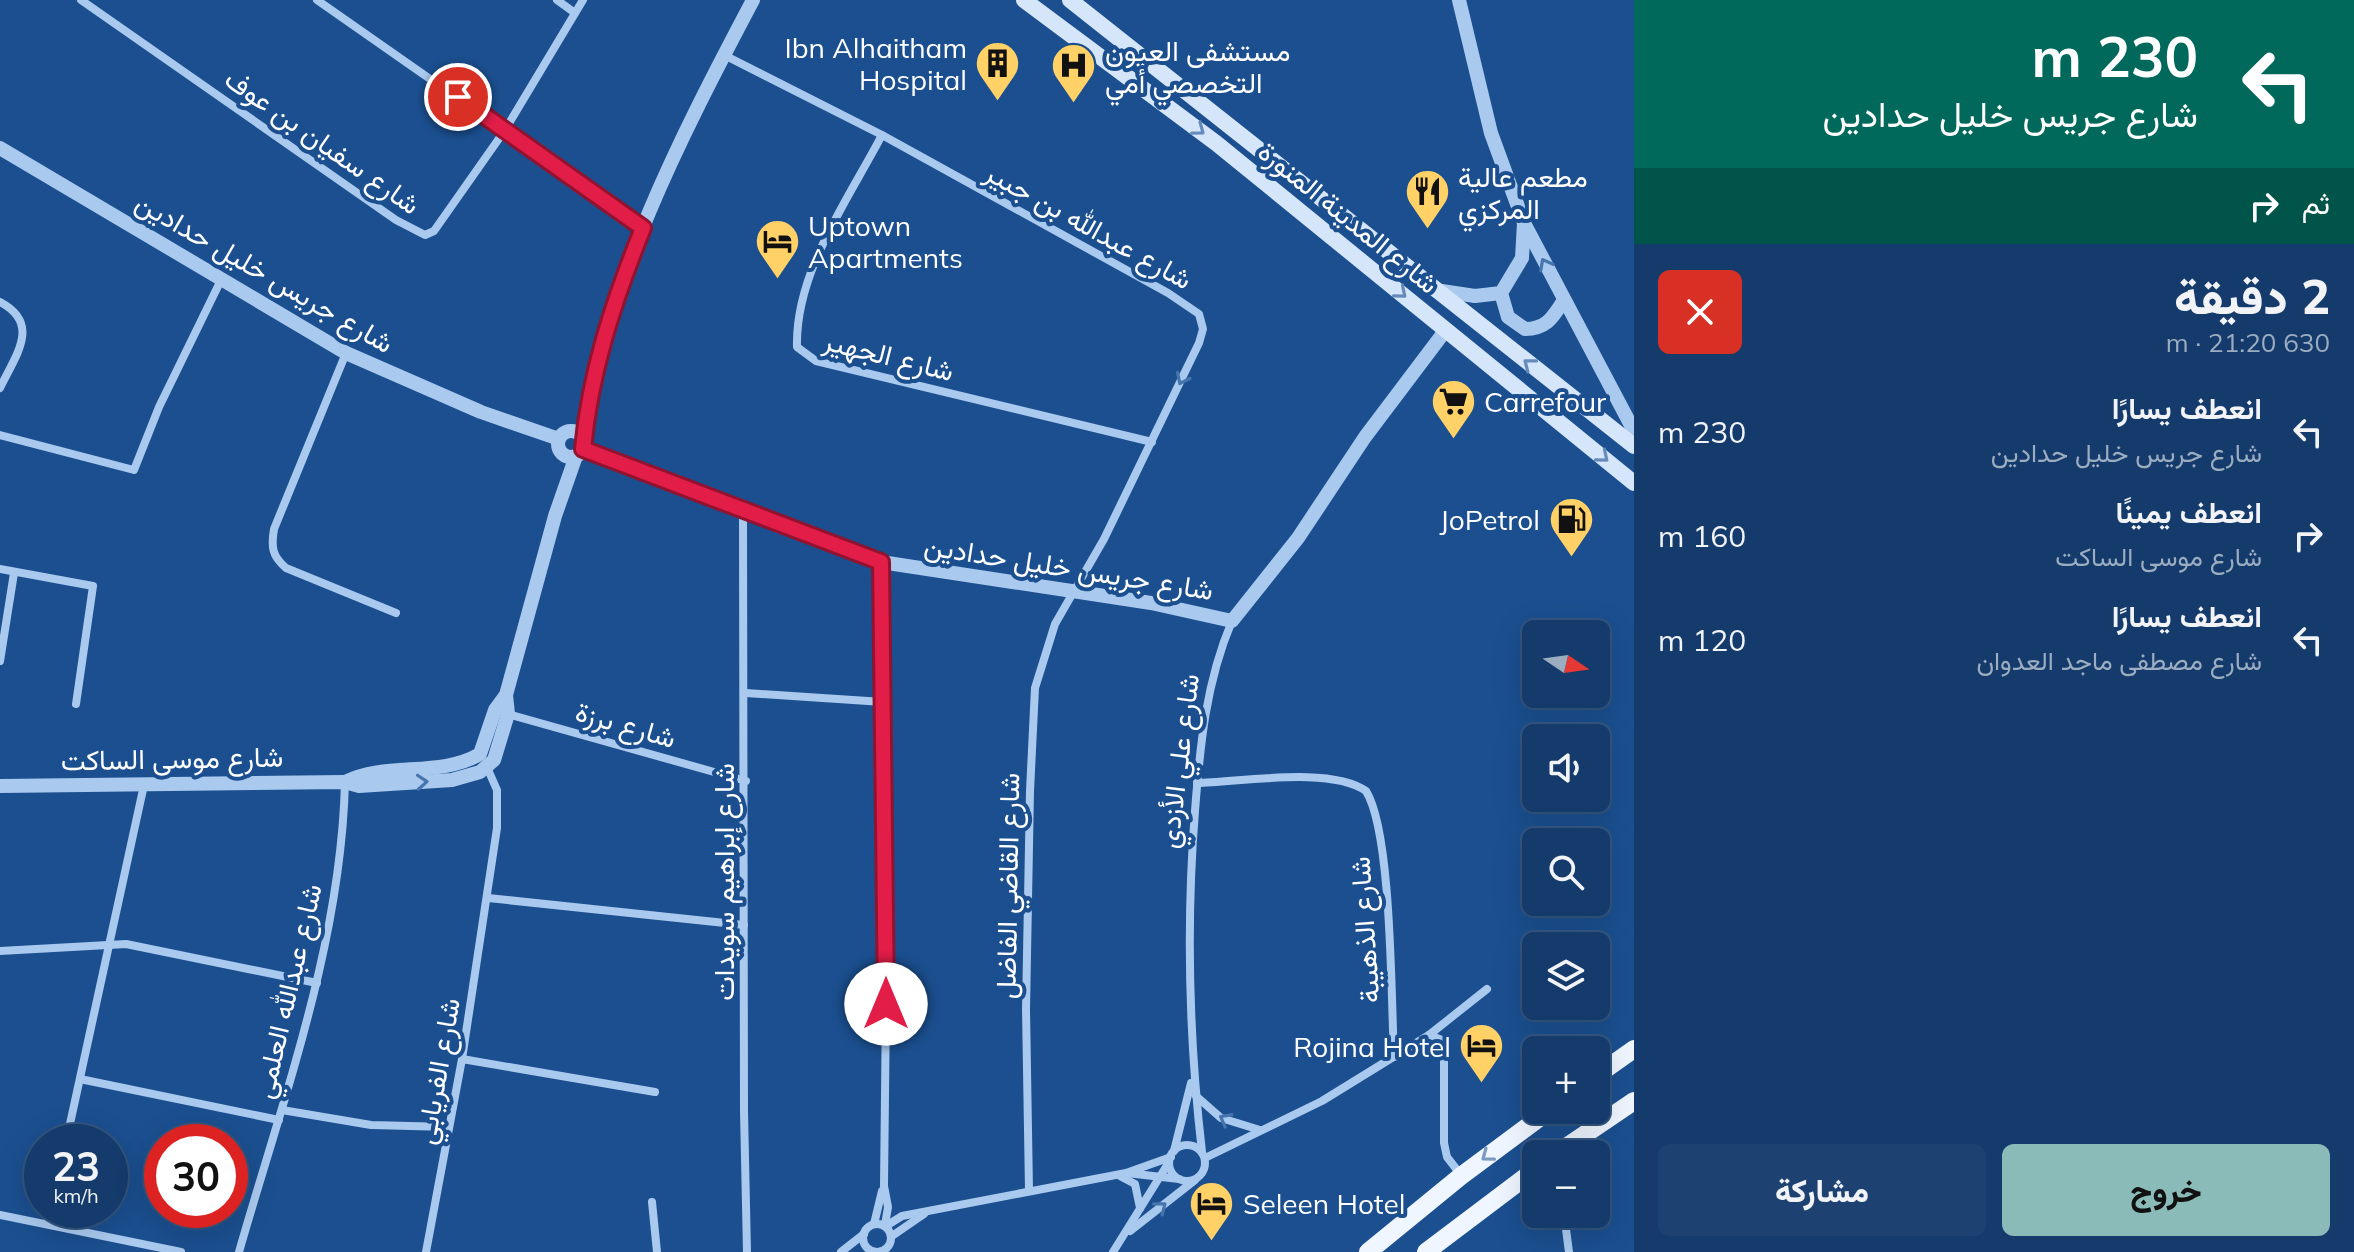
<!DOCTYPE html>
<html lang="ar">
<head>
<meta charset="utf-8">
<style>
  :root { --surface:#143b6b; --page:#1d4271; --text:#f1f3f6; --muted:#9dadc1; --line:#33557e; --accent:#8bbbb9 }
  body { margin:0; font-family:Mulish,Vazirmatn,sans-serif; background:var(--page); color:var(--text); direction:rtl; height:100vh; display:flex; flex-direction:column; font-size:30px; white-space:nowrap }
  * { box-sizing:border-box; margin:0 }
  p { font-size:26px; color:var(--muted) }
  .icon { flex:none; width:44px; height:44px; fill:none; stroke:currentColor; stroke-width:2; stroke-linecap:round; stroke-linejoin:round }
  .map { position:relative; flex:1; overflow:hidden; direction:ltr }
  .sheet { display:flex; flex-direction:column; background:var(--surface); width:720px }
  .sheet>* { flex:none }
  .top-card { background:#00695c; color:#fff; overflow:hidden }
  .needle { width:52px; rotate:103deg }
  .controls { position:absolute; left:1522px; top:620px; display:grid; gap:16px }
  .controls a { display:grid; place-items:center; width:88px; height:88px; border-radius:12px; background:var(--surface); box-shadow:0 8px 32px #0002,0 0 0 2px var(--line); font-size:40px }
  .speed { position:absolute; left:24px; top:1124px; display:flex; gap:16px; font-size:40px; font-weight:700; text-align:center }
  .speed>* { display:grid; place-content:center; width:104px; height:104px; border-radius:50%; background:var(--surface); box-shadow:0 8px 32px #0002,0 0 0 2px var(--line); line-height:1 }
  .speed small { font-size:20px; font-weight:400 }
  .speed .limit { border:12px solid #d22; background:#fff; color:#111 }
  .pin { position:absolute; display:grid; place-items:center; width:68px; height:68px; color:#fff; margin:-34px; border:4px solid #fff; border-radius:50%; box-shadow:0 2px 8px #0007 }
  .me { position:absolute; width:88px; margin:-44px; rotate:0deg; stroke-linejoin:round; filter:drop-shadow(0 0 6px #0008) }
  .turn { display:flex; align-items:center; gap:28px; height:168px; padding:0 24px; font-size:36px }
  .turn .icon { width:104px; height:104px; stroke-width:2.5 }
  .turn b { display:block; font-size:56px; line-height:68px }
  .then { display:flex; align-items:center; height:76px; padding:0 24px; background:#0003; gap:16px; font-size:30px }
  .round { display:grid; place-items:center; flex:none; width:84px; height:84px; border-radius:12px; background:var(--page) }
  .headline { display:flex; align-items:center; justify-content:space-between; height:136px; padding:0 24px }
  h1 { font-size:48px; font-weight:800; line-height:60px }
  .button { display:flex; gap:16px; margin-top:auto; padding:16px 24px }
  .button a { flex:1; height:92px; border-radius:12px; background:var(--accent); color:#111; font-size:32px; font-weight:800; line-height:92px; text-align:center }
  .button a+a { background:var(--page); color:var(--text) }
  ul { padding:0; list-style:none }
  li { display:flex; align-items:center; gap:24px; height:104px; padding:0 24px }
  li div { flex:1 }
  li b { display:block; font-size:30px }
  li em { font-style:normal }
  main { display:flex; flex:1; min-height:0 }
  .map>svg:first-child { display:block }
</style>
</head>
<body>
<main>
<section class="sheet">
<div class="top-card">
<div class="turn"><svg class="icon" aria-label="left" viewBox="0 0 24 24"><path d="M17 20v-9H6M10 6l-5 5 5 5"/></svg><div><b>230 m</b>شارع جريس خليل حدادين</div></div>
<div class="then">ثم<svg class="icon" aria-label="right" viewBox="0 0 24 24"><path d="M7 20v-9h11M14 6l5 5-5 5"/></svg></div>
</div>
<div class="headline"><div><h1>2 دقيقة</h1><p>630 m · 21:20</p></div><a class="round" style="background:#d93025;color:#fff"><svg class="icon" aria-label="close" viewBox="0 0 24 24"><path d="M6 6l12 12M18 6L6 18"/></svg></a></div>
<ul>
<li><svg class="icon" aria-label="left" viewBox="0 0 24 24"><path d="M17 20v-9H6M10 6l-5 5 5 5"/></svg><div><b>انعطف يسارًا</b><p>شارع جريس خليل حدادين</p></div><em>230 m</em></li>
<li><svg class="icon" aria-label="right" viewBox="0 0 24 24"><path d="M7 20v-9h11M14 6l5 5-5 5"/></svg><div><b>انعطف يمينًا</b><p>شارع موسى الساكت</p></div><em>160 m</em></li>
<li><svg class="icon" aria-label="left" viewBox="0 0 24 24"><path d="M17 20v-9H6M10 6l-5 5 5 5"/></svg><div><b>انعطف يسارًا</b><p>شارع مصطفى ماجد العدوان</p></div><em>120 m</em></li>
</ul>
<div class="button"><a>خروج</a><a>مشاركة</a></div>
</section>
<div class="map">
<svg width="1634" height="1252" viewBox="0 0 1634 1252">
  <rect width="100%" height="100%" fill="#1b4f8f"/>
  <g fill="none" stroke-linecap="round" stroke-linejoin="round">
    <g stroke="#a9c9ee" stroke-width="8">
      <path d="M81 0 396 220 425 235 434 231 505 130 583 0"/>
      <path d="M317 0 643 228"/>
      <path d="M557 0 575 13"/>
      <path d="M724 55 882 135 1168 293 1199 314 1203 329 1199 343 1104 539 1055 624 1035 688 1030 791 1026 1009 1029 1190"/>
      <path d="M882 135C848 200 795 272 797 347L816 361 1152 442"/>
      <path d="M0 302C42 324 15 356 0 388"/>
      <path d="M346 353 274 529C271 547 272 556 286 568L396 613"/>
      <path d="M0 435 134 470 159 407 221 280"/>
      <path d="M743 512 744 1111 747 1252"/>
      <path d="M881 562 887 913 884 1186 888 1207 885 1225"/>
      <path d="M0 569 93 586 76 704"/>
      <path d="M0 661 14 573"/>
      <path d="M746 693 883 702"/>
      <path d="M508 714 746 781"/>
      <path d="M1197 783C1241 782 1331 766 1366 791 1392 832 1391 1000 1394 1057"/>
      <path d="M488 898 744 925"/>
      <path d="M0 951 126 944 317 983"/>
      <path d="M1429 1035 1442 1040 1444 1045V1143L1447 1157 1461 1175"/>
      <path d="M462 1059 655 1092"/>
      <path d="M80 1079 279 1120"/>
      <path d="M1196 1096 1221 1118 1260 1130"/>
      <path d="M282 1110 371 1125 449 1127"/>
      <path d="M66 1142 144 785"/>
      <circle cx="1187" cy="1163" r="18"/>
      <path d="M1174 1151 1191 1083"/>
      <path d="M1202 1152C1189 1039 1186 924 1195 811 1200 745 1206 682 1232 621"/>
      <path d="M1205 1158 1322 1101 1429 1035 1487 989"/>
      <path d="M1127 1173 1179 1179"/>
      <path d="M1120 1176 1135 1184 1140 1208"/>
      <path d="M652 1202 657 1252"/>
      <path d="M1564 1214 1569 1252"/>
      <path d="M0 1215 181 1252"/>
      <circle cx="877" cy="1238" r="14"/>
      <path d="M47 1224 51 1210"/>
      <path d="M874 1224 882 1191"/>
      <path d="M886 1226 902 1216 1126 1173 1171 1157"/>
      <path d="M1130 1231 1195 1180"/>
      <path d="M892 1236 924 1214"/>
      <path d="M239 1252C283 1098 341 944 345 782"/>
      <path d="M426 1252 462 1059 497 828V790L486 765"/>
      <path d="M841 1252 864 1234"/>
      <path d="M1113 1252 1169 1162"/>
    </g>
    <g stroke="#a9c9ee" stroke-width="14">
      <path d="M1459 0 1491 133 1524 223 1634 431"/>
      <path d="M0 148 346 353 481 412 559 439"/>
      <path d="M1435 290 1475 296 1501 293 1522 258 1524 223"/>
      <path d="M1501 293 1508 317 1525 329C1547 329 1553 317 1564 300"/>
      <circle cx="571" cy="444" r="13"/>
      <path d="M583 439C605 283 680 138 753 0"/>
      <path d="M583 449 881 562 1151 603 1232 621 1298 538 1365 437 1445 331"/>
      <path d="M345 782C387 761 439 778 480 754L495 710 506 695 555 516 576 456"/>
      <path d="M0 786 345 782 359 786 452 780 480 772 494 760 508 714 506 695"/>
    </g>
    <g stroke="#d6e6fa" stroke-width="16">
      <path d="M1024 0 1216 143 1634 483"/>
      <path d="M1070 0 1634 446"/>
    </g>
    <g stroke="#f0f6ff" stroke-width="18">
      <path d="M1596 1076 1634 1049"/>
      <path d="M1556 1154 1634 1101"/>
      <path d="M1368 1252 1461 1176 1550 1110"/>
      <path d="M1426 1252 1536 1169"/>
    </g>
  </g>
  <defs><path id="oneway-chevron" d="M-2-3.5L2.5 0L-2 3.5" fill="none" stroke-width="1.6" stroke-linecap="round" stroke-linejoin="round" transform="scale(2)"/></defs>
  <g stroke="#668bba">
    <use href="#oneway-chevron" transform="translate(1199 130) rotate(37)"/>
    <use href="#oneway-chevron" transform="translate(1401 293) rotate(40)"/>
    <use href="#oneway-chevron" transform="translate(1529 364) rotate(-142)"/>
    <use href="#oneway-chevron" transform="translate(1603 457) rotate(40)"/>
  </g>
  <g stroke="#4674ac">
    <use href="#oneway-chevron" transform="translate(1545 264) rotate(-118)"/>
    <use href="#oneway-chevron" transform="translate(1182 379) rotate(116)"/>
    <use href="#oneway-chevron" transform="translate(422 782) rotate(-4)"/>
    <use href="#oneway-chevron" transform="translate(1225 1119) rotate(-152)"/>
    <use href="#oneway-chevron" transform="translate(1161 1207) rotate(-38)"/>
  </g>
  <use stroke="#7b9ac1" href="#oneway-chevron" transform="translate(1487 1156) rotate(143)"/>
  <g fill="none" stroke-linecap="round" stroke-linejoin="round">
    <defs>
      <path id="route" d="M458 97 643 228C614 300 590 372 583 449L881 562 886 1004"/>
    </defs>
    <use href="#route" stroke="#92132f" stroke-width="20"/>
    <use href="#route" stroke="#e11d48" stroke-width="14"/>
  </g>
  <defs>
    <symbol id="building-pin" viewBox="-11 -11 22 30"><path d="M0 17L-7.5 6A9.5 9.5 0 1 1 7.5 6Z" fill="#ffd166" stroke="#1b4f8f"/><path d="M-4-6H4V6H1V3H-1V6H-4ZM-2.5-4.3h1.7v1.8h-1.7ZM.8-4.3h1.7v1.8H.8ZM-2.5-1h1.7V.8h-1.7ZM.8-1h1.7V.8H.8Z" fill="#111"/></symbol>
    <symbol id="hospital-pin" viewBox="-11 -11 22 30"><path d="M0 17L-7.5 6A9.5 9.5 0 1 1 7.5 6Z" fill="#ffd166" stroke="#1b4f8f"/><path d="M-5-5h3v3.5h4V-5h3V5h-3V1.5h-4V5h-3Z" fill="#111"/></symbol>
    <symbol id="restaurant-pin" viewBox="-11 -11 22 30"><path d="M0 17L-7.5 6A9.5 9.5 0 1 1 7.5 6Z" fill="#ffd166" stroke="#1b4f8f"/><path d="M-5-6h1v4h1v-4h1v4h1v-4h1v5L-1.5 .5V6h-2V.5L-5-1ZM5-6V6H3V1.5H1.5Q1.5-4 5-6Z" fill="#111"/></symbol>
    <symbol id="hotel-pin" viewBox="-11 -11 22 30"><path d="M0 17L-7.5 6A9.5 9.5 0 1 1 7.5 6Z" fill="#ffd166" stroke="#1b4f8f"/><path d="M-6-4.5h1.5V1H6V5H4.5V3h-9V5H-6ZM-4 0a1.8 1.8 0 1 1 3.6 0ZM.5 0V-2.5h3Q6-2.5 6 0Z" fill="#111"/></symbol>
    <symbol id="supermarket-pin" viewBox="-11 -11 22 30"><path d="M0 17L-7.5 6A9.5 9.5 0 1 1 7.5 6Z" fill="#ffd166" stroke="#1b4f8f"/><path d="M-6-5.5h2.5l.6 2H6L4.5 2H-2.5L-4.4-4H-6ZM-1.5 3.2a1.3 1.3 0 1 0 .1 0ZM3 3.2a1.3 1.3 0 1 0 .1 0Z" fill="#111"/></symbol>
    <symbol id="fuel-pin" viewBox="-11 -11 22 30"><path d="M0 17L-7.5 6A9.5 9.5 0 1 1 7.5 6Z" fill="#ffd166" stroke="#1b4f8f"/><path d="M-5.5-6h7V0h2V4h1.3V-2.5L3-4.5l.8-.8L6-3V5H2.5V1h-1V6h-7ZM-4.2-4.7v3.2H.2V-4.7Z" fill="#111"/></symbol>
  </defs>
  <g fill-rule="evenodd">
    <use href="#building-pin" x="972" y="38" width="51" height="69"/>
    <use href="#hospital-pin" x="1048" y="40" width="51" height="69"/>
    <use href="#restaurant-pin" x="1402" y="166" width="51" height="69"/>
    <use href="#hotel-pin" x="752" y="216" width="51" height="69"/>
    <use href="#supermarket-pin" x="1428" y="376" width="51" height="69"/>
    <use href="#fuel-pin" x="1546" y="494" width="51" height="69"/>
    <use href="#hotel-pin" x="1456" y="1020" width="51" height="69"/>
    <use href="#hotel-pin" x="1186" y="1178" width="51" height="69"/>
  </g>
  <g text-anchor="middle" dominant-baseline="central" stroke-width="8" stroke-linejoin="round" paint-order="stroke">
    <g font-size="28" fill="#fff" stroke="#1b4f8f" text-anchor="start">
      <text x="967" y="47" text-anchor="end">Ibn Alhaitham<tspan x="967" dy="32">Hospital</tspan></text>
      <text x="1105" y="50">مستشفى العيون<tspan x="1105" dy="32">التخصصي أمي</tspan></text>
      <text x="1458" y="176">مطعم عالية<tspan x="1458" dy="32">المركزي</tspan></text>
      <text x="808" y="225">Uptown<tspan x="808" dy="32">Apartments</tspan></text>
      <text x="1484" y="401">Carrefour</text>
      <text x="1540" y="519" text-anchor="end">JoPetrol</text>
      <text x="1451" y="1046" text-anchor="end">Rojina Hotel</text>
      <text x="1243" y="1203">Seleen Hotel</text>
    </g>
    <g font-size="28" fill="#fff" stroke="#1b4f8f">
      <text transform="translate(323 141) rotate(35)">شارع سفيان بن عوف</text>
      <text transform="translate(1349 217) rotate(39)">شارع المدينة المنورة</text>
      <text transform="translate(1089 225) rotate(29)">شارع عبدالله بن جبير</text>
      <text transform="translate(265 272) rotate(30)">شارع جريس خليل حدادين</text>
      <text transform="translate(889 355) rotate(14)">شارع الجهير</text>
      <text transform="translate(1069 567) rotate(9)">شارع جريس خليل حدادين</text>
      <text transform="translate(626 724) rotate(16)">شارع برزة</text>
      <text transform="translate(172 758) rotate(-1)">شارع موسى الساكت</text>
      <text transform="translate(1178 761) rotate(-83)">شارع علي الأزدي</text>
      <text transform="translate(723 882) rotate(-90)">شارع إبراهيم سويدات</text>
      <text transform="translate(1007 886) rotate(-89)">شارع القاضي الفاضل</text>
      <text transform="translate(1364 930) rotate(-94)">شارع الذهيبة</text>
      <text transform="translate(287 991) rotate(-77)">شارع عبدالله العلمي</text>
      <text transform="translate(437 1071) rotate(-80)">شارع الفريابي</text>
    </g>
  </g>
</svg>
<div class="controls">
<a><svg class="needle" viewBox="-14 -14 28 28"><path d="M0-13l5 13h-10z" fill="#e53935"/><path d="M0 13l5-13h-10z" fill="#9dadc1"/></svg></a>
<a><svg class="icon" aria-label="sound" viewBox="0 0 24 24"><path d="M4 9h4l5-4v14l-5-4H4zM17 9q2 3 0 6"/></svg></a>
<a><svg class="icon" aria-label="search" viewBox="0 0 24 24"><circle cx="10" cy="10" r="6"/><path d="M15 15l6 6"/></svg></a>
<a><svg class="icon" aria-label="layers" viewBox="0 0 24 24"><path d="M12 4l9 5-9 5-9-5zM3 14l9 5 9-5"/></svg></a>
<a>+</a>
<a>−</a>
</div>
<div class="speed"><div>23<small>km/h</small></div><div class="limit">30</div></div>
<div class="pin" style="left:458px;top:97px;background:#d93025"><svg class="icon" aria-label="arrive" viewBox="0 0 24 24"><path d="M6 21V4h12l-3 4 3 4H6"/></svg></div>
<svg class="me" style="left:886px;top:1004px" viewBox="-20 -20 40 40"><circle r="19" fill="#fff"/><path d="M0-13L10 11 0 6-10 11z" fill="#e11d48"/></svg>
</div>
</main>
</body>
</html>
